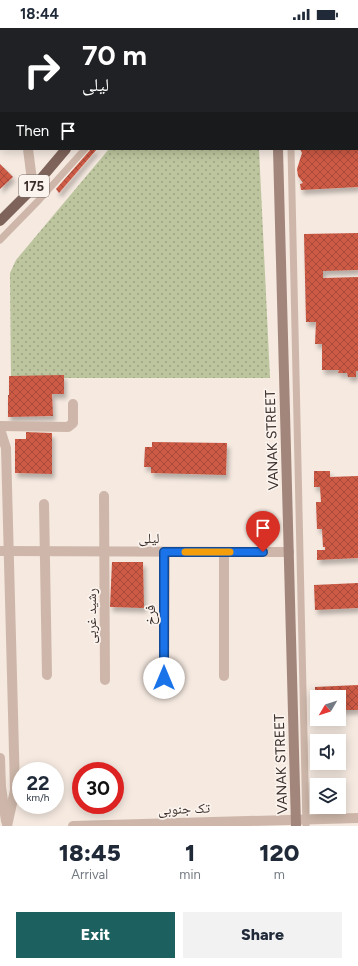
<!DOCTYPE html>
<html lang="en">
<head>
<meta charset="utf-8">
<style>
  :root { --surface:#fff; --page:#f2f2f3; --text:#1f2937; --muted:#747a83; --accent:#1c605f }
  body { margin:0; font-family:Figtree,"Noto Naskh Arabic",sans-serif; background:var(--page); color:var(--text); height:100vh; display:flex; flex-direction:column; font-size:15px; white-space:nowrap }
  * { box-sizing:border-box; margin:0 }
  p { font-size:13px; color:var(--muted) }
  .icon { flex:none; width:22px; height:22px; fill:none; stroke:currentColor; stroke-width:2; stroke-linecap:round; stroke-linejoin:round }
  .map { position:relative; height:798px; overflow:hidden }
  .panel { display:flex; flex-direction:column; background:var(--surface); flex:1 }
  .panel>* { flex:none }
  .top-card { position:absolute; left:0px; top:0px; width:358px; height:122px; box-shadow:0 2px 10px #0003; background:#202124; color:#fff; overflow:hidden }
  .needle { width:26px; rotate:231deg }
  .controls { position:absolute; left:310px; top:662px; display:grid; gap:8px }
  .controls a { display:grid; place-items:center; width:36px; height:36px; border-radius:0px; background:var(--surface); box-shadow:0 2px 10px #0003; font-size:20px }
  .speed { position:absolute; left:12px; top:734px; display:flex; gap:8px; font-size:20px; font-weight:700; text-align:center }
  .speed>* { display:grid; place-content:center; width:52px; height:52px; border-radius:50%; background:var(--surface); box-shadow:0 2px 10px #0003; line-height:1 }
  .speed small { font-size:10px; font-weight:400 }
  .speed .limit { border:6px solid #d22; background:#fff; color:#111 }
  .pin { position:absolute; display:grid; place-items:center; width:34px; height:34px; color:#fff; margin:-41px -17px; border-radius:50% 50% 50% 0; rotate:-45deg; box-shadow:0 0 4px #0007 }
  .pin .icon { rotate:45deg }
  .me { position:absolute; width:44px; margin:-22px; rotate:0deg; stroke-linejoin:round; filter:drop-shadow(0 0 3px #0008) }
  .turn { display:flex; align-items:center; gap:14px; height:84px; padding:0 16px; font-size:18px }
  .turn .icon { width:52px; height:52px; stroke-width:2.5 }
  .turn b { display:block; font-size:28px; line-height:34px }
  .then { display:flex; align-items:center; height:38px; padding:0 16px; background:#0003; gap:8px; font-size:15px }
  .eta { display:flex; justify-content:space-evenly; align-items:center; height:68px; text-align:center }
  .eta b { font-size:24px; font-weight:800; line-height:28px }
  .cta { display:flex; gap:8px; margin-top:auto; padding:8px 16px }
  .cta a { flex:1; height:46px; border-radius:0px; background:var(--accent); color:#fff; font-size:16px; font-weight:800; line-height:46px; text-align:center }
  .cta a+a { background:var(--page); color:var(--text) }
  .status { display:flex; justify-content:space-between; align-items:center; height:28px; padding:0 20px; background:var(--surface); direction:ltr }
  .status svg { height:11px; fill:currentColor }
  .map>svg:first-child { display:block }
</style>
</head>
<body>
<div class="status"><b>18:44</b><svg viewBox="0 0 49 12"><path d="M0 12V9h3v3zM5 12V6h3v6zM10 12V3h3v9zM15 12V0h3v12zM26 1h20v11H26zM47 4h2v5h-2z"/></svg></div>
<div class="map">
<svg width="358" height="798" viewBox="0 0 358 798">
  <defs>
    <pattern id="grass-dots" width="8" height="8" patternUnits="userSpaceOnUse"><rect width="8" height="8" fill="#bcc59e"/><path d="M2 2h.1M6 6h.1" fill="none" stroke="#9aa081" stroke-width="1.8" stroke-linecap="round"/></pattern>
    <pattern id="building-cross-hatch" width="8" height="8" patternUnits="userSpaceOnUse"><rect width="8" height="8" fill="#cd5a45"/><path d="M0 0l8 8M0 8l8-8" fill="none" stroke="#a84b3a"/></pattern>
    <filter id="shadow"><feDropShadow dx="2.5" dy="4.5" stdDeviation="2" flood-color="#0004"/></filter>
  </defs>
  <rect width="100%" height="100%" fill="#f5e9e0"/>
  <path fill="url(#grass-dots)" d="M109 121H259L270 350H11L10 245 16 232Z"/>
  <g fill="url(#building-cross-hatch)" filter="url(#shadow)">
    <path d="M91 121H97L59 165 56 161Z"/>
    <path d="M300 121H358V159L301 162 300 156 303 155 298 148 297 141 302 125Z"/>
    <path d="M0 136 13 149 0 161Z"/>
    <path d="M358 205V242L323 243V250L358 249V343H356V349H348L347 345H338L339 342H322V316H315L316 294H306L304 206Z"/>
    <path d="M64 347V366H52L53 388 8 389V367H21H9V348Z"/>
    <path d="M26 404 52 405V446L15 445V411H26Z"/>
    <path d="M152 414 227 415 226 447 151 445V439H144L145 419H152Z"/>
    <path d="M314 443H330V449L358 448V530L317 532V522H325V519H323L322 501H317L316 474H321L320 459H314Z"/>
    <path d="M112 534H143L144 580 110 579Z"/>
    <path d="M358 555V580L315 582 314 557Z"/>
    <path d="M358 657V682H339V669H317V683H315V659Z"/>
  </g>
  <g fill="none" stroke-linecap="round" stroke-linejoin="round">
    <g stroke="#ceb7aa" stroke-width="7">
      <path d="M192 1 193 0"/>
      <path d="M357 13H358"/>
      <path d="M291 121 306 798"/>
      <path d="M0 212 39 172 85 121"/>
    </g>
    <g stroke="#ceb7aa" stroke-width="10">
      <path d="M45 0 46 1"/>
      <path d="M0 82 1 83"/>
      <path d="M28 121 33 160"/>
      <path d="M0 398 68 399 73 395V376"/>
      <path d="M0 401 6 420 15 762 7 798"/>
      <path d="M104 468 105 652"/>
      <path d="M44 476 47 647"/>
      <path d="M0 523 289 524"/>
      <path d="M224 524V648"/>
      <path d="M164 650 165 524"/>
      <path d="M0 730 1 759 6 793"/>
    </g>
    <path stroke="#ceb7aa" stroke-width="10" d="M73 798 358 790"/>
    <g stroke="#a2867b" stroke-width="10">
      <path d="M274 0V1"/>
      <path d="M278 121 296 798"/>
    </g>
    <g stroke="#7e635a" stroke-width="10">
      <path d="M164 1 165 0"/>
      <path d="M0 193 33 160 66 121"/>
    </g>
  </g>
  <g fill="none" stroke-linecap="round" stroke-linejoin="round">
    <defs>
      <path id="route" d="M164 650V524H263"/>
    </defs>
    <use href="#route" stroke="#114b97" stroke-width="10"/>
    <use href="#route" stroke="#1a73e8" stroke-width="7"/>
    <path stroke="#f59e0b" stroke-width="7" d="M185 524H230"/>
  </g>
  <g text-anchor="middle" dominant-baseline="central" stroke-width="3.5" stroke-linejoin="round" paint-order="stroke">
    <rect fill="#fbf3ed" stroke="#756964" stroke-width="1" x="19" y="147" width="30" height="22" rx="3"/>
    <g font-size="13" font-weight="bold" fill="#3b2e2a">
      <text x="34" y="158">175</text>
    </g>
    <g font-size="14" fill="#3b2e2a" stroke="#fbf3ed">
      <text transform="translate(272 412) rotate(-92)">VANAK STREET</text>
      <text x="149" y="510">لیلی</text>
      <text transform="translate(150 587) rotate(-90)">فرخ</text>
      <text transform="translate(91 588) rotate(-90)">رشید غربی</text>
      <text transform="translate(281 736) rotate(-92)">VANAK STREET</text>
      <text transform="translate(184 781) rotate(-2)">تک جنوبی</text>
    </g>
  </g>
</svg>
<div class="controls">
<a><svg class="needle" viewBox="-14 -14 28 28"><path d="M0-13l5 13h-10z" fill="#e53935"/><path d="M0 13l5-13h-10z" fill="#747a83"/></svg></a>
<a><svg class="icon" aria-label="sound" viewBox="0 0 24 24"><path d="M4 9h4l5-4v14l-5-4H4zM17 9q2 3 0 6"/></svg></a>
<a><svg class="icon" aria-label="layers" viewBox="0 0 24 24"><path d="M12 4l9 5-9 5-9-5zM3 14l9 5 9-5"/></svg></a>
</div>
<div class="speed"><div>22<small>km/h</small></div><div class="limit">30</div></div>
<div class="pin" style="left:263px;top:524px;background:#d93025"><svg class="icon" aria-label="arrive" viewBox="0 0 24 24"><path d="M6 21V4h12l-3 4 3 4H6"/></svg></div>
<svg class="me" style="left:164px;top:650px" viewBox="-20 -20 40 40"><circle r="19" fill="#fff"/><path d="M0-13L10 11 0 6-10 11z" fill="#1a73e8"/></svg>
<div class="top-card">
<div class="turn"><svg class="icon" aria-label="right" viewBox="0 0 24 24"><path d="M7 20v-9h11M14 6l5 5-5 5"/></svg><div><b>70 m</b>لیلی</div></div>
<div class="then">Then<svg class="icon" aria-label="arrive" viewBox="0 0 24 24"><path d="M6 21V4h12l-3 4 3 4H6"/></svg></div>
</div>
</div>
<section class="panel">
<div class="eta">
<div><b>18:45</b><p>Arrival</p></div>
<div><b>1</b><p>min</p></div>
<div><b>120</b><p>m</p></div>
</div>
<div class="cta"><a>Exit</a><a>Share</a></div>
</section>
</body>
</html>
